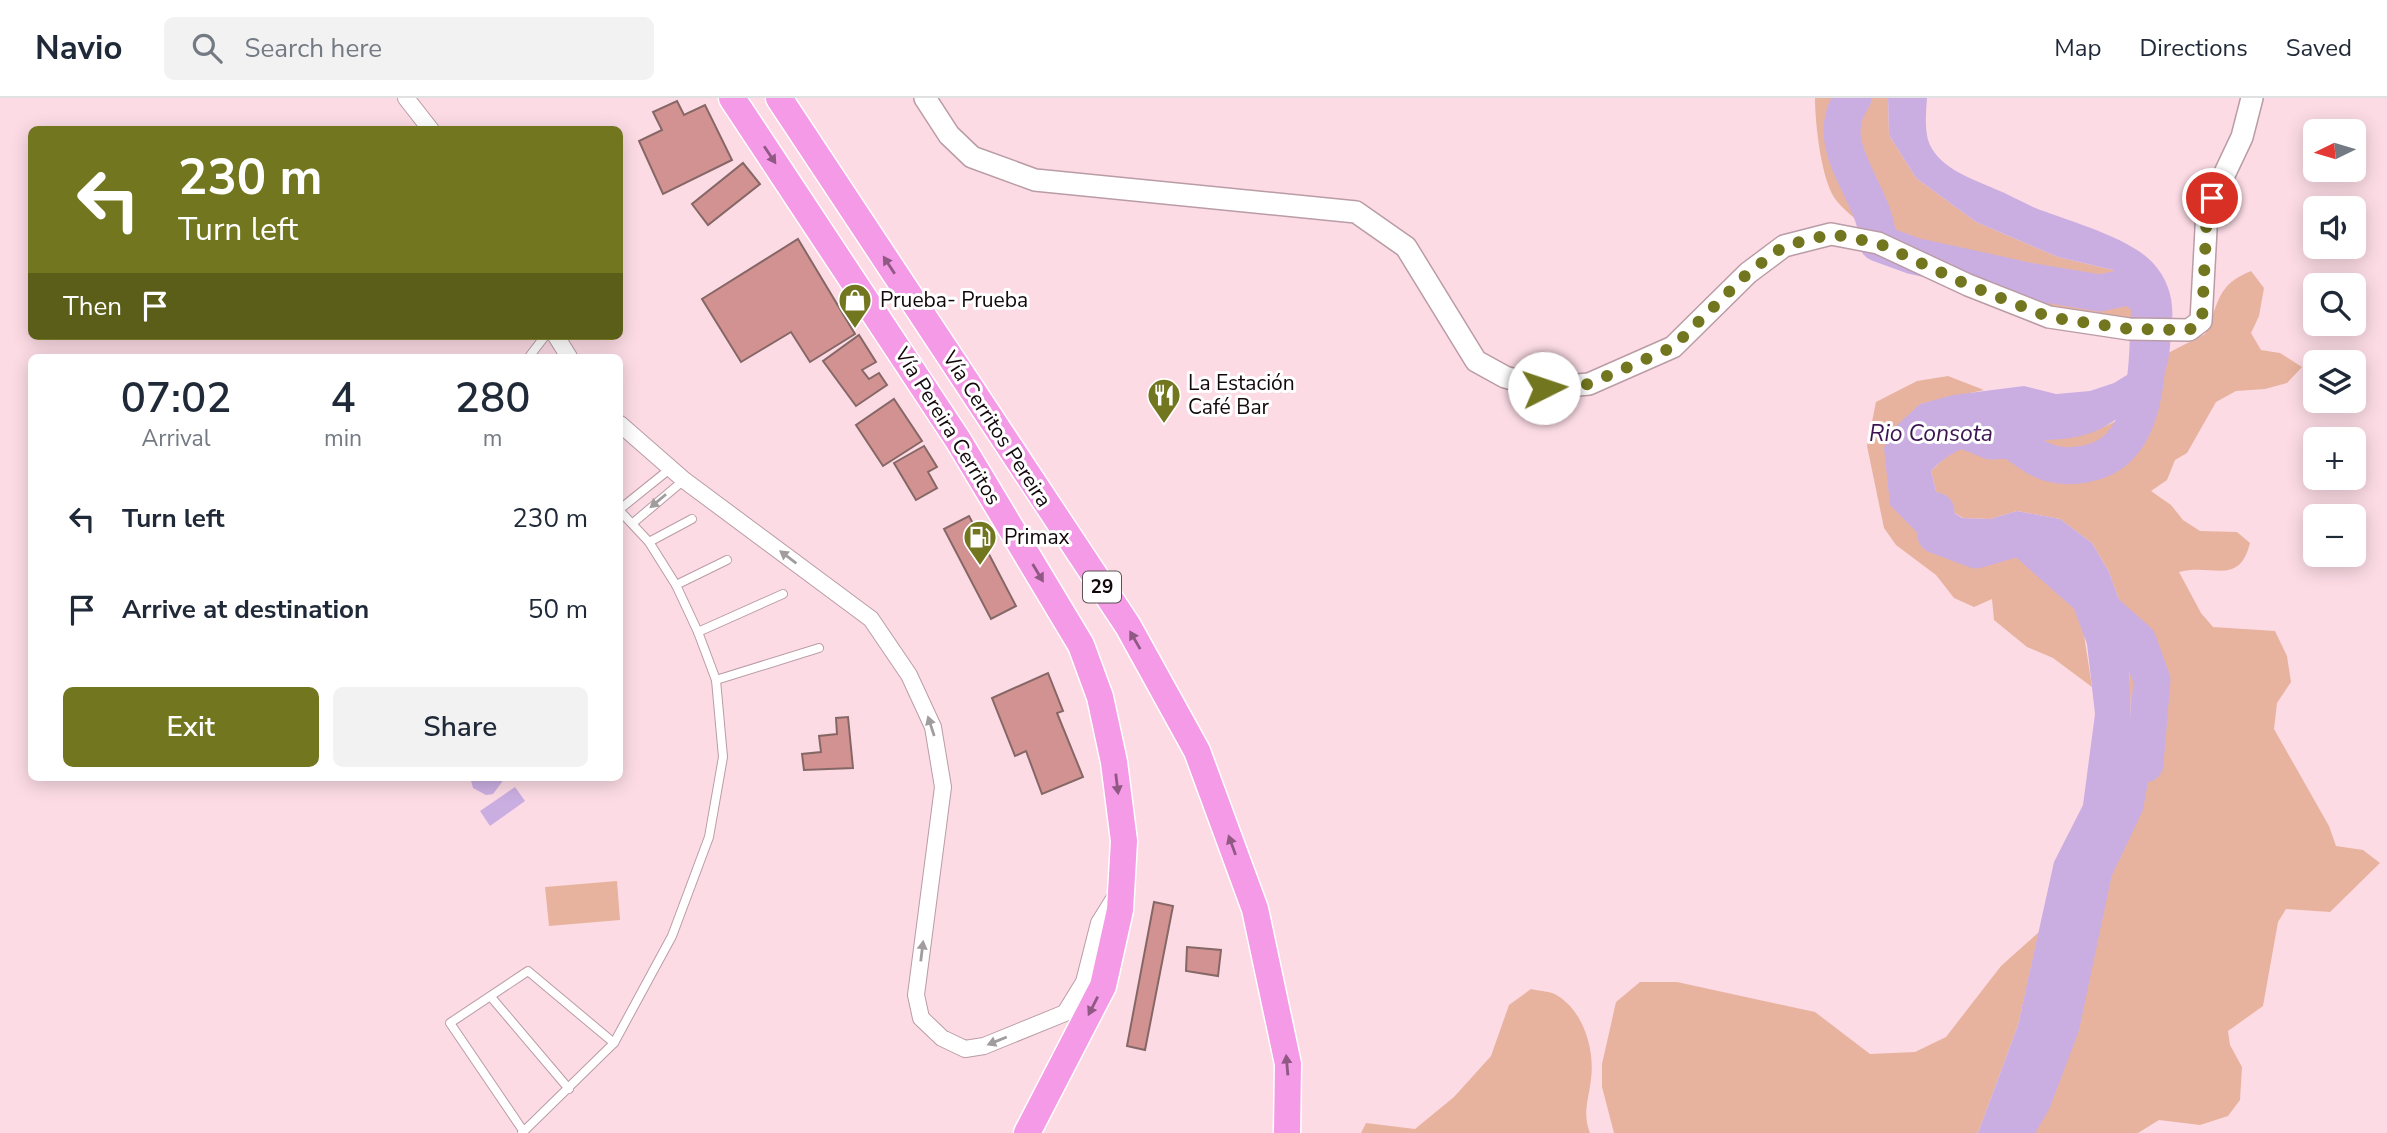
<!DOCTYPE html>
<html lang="en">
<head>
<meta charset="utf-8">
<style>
  :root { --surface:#fff; --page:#f2f2f3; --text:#1f2937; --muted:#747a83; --line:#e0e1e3; --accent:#72761e }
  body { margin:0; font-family:"Nunito Sans",sans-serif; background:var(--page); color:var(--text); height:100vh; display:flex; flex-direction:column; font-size:26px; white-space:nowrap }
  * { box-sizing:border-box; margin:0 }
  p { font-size:23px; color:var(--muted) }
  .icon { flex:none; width:38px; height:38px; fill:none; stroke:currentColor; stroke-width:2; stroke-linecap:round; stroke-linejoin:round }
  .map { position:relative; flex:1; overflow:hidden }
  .side { position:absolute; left:28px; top:256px; width:595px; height:427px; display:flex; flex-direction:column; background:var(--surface); border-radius:10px; box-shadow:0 4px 18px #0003 }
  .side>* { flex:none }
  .hud { position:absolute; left:28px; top:28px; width:595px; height:214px; border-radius:10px; box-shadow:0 4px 18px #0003; background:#72761e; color:#fff; overflow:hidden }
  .needle { width:46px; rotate:265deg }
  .tools { position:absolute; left:2303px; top:21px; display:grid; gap:14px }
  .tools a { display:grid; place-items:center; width:63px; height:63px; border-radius:10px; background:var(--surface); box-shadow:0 4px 18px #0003; font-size:35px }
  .pin { position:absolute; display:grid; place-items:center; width:60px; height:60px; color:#fff; margin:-30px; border:4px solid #fff; border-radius:50%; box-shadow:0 2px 7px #0007 }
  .me { position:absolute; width:77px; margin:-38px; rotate:86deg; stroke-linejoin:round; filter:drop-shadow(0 0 5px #0008) }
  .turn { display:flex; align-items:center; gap:24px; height:147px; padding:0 35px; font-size:32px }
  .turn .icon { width:91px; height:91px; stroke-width:2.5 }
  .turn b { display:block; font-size:49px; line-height:60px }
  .then { display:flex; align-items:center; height:66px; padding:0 35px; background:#0003; gap:14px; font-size:26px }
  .eta { display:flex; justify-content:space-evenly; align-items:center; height:119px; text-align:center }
  .eta b { font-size:42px; font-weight:600; line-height:49px }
  .action { display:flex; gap:14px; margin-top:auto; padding:14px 35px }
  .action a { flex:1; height:80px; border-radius:10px; background:var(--accent); color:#fff; font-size:28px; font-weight:600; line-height:80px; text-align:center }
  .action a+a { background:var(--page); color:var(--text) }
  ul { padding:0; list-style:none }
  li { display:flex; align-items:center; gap:21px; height:91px; padding:0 35px }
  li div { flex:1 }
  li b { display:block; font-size:26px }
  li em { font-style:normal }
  header { display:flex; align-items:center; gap:42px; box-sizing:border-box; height:98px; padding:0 35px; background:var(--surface); border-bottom:2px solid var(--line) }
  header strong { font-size:33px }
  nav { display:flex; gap:38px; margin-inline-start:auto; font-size:24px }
  .search { width:490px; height:63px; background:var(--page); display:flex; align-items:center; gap:18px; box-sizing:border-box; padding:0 24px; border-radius:10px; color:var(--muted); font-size:26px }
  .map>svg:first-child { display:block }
</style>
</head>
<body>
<header>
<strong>Navio</strong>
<div class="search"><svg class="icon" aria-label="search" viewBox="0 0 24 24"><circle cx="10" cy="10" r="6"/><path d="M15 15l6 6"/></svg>Search here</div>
<nav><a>Map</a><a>Directions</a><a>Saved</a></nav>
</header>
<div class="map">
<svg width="2387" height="1035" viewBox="0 0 2387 1035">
  <rect width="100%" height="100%" fill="#fcdbe5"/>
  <g fill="#e8b39e">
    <path d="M1815 0H1888L1889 37 1916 80 1976 124 2058 159 2113 172 2150 204 2153 222 2049 219 1878 145C1865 124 1850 120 1836 102 1821 83 1815 24 1815 0Z"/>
    <path d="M2251 173 2264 190 2259 218 2251 235 2261 252 2280 255 2302 269 2287 285 2265 291 2236 293 2216 304 2187 355 2175 362 2167 382 2151 393 2171 407 2183 422 2200 433 2237 434 2250 445C2239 489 2212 465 2179 474L2201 515 2213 529 2275 533 2287 558 2291 584 2277 605 2274 631 2329 728 2336 748 2363 752 2380 765 2330 814 2286 811 2278 824 2263 908 2228 933 2230 947 2242 969 2240 1002 2228 1018 2200 1027 2159 1022 2138 1035H2023L2059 908 2067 842 2094 772 2125 707 2132 669 2129 551 2121 507 2109 474 2092 445 2060 421 2017 413 1990 421 1963 420 1950 412 1936 393 1931 373C1941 363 1952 352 1966 348 2031 329 2100 359 2150 292 2159 279 2166 271 2168 255L2205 236C2220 204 2216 187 2251 173Z"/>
    <path d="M1948 278 1984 292 1920 306 1932 449 2021 439 2062 478 2083 530 2092 589 2053 560 2027 549 1994 522 1992 501 1974 509 1954 500 1936 477 1896 447 1884 430 1867 348 1876 304 1917 283Z"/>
    <path d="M617 783 620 822 549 828 545 789Z"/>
    <path d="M2039 834 2018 927 1978 1035H1614L1602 989V966L1616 904 1640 884H1677L1815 914 1870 956 1915 954 1946 939 2001 868Z"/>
    <path d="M1531 891C1539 893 1551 893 1558 898 1584 914 1595 953 1591 981 1589 1001 1582 1015 1590 1035H1361L1366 1025 1415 1031 1454 999 1491 958 1509 907Z"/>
  </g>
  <g fill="#cbaee1">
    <path d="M1888 0H1927C1926 14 1924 34 1930 47 1941 71 1973 81 1995 91 2008 96 2020 103 2033 109 2067 123 2128 138 2153 165 2168 181 2174 202 2172 223 2170 238 2171 256 2166 270 2160 287 2145 300 2131 310 2120 319 2105 330 2091 335 2034 354 1980 322 1931 373L1936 393 1950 412 1962 420 1990 421 2017 413 2060 421 2092 445 2109 474 2121 507 2129 551 2132 669 2125 707 2094 772 2067 842 2059 908 2023 1035H1978L2018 927 2054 764 2083 707 2095 616 2087 546 2062 478 2021 439 1931 449 1890 407 1884 350 1895 329 1920 306 1953 297 2024 288 2056 296 2090 293 2114 285 2140 269 2153 222 2150 204 2113 172 2058 159 1976 124 1916 80 1889 37Z"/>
    <path d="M470 679H502V684L493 696 486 697 473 690Z"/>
    <path d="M515 689 525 703 490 728 480 713Z"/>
  </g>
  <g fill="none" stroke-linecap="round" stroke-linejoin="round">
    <g stroke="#cbaee1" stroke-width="37">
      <path d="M1853 0C1818 48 1878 95 1878 145L1914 158 2028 183 2100 195 2132 188 2150 204C2146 257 2155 354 2085 366 2053 372 2037 362 2012 342L1991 343 1954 328 1946 331"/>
      <path d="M1936 413V437L1976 452 2021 439 2138 543 2152 582 2145 666 2132 669 2125 707 2094 772 2061 928 2033 1002 2014 1035"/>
    </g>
  </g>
  <g fill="#d39292" stroke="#856766" stroke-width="2">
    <path d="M677 3 684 17 705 7 732 62 663 96 639 43 662 32 653 14Z"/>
    <path d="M743 65 760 86 708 127 692 106Z"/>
    <path d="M798 141 855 236 810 264 791 234 741 264 702 201Z"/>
    <path d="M859 237 876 264 862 272 869 281 879 275 887 287 856 308 823 263Z"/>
    <path d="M894 301 922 343 883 368 856 327Z"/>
    <path d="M924 348 937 369 928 374 937 390 916 402 894 365Z"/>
    <path d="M969 418 1016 508 991 521 944 431Z"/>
    <path d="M1048 575 1063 613 1057 615 1083 679 1042 696 1026 653 1015 658 992 600Z"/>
    <path d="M848 619 853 670 804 672 802 656 821 654 819 638 837 636 836 620Z"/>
    <path d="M1154 804 1173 808 1145 952 1127 948Z"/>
    <path d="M1187 849 1221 852 1218 878 1186 873Z"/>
  </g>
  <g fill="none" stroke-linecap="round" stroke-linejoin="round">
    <defs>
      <g id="service">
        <path d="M529 259 545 238"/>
        <path d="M620 411 671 370"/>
        <path d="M633 425 684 382"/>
        <path d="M649 444 692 421"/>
        <path d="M676 487 727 462"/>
        <path d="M698 534 783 496"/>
        <path d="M716 582 819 550"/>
        <path d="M491 899 569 991"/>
        <path d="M524 1034 450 925 528 873 614 945"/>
        <path d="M522 1035 614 945 672 838 709 739 723 659 716 582 698 534 676 487 649 444 620 413"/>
      </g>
      <g id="minor">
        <path d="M406 0 431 32"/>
        <path d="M556 238 569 259"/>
        <path d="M620 326 684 382 871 521 909 577 933 629 943 689 916 897 921 920 942 940 965 951 984 948 1065 915 1084 884 1099 825 1117 796"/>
      </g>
      <path id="tertiary" d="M925 0 949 37 972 59 1035 82 1356 114 1406 149 1476 263 1505 279 1544 290 1589 286 1673 249 1748 175 1784 148 1831 136 1878 145 1968 187 2049 219 2129 231 2189 232 2201 223 2207 113 2242 39 2252 0"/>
      <g id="trunk">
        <path d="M732 0 958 342 1081 547 1100 599 1114 664 1124 743 1120 812 1103 888 1027 1035"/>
        <path d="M779 0 1128 528 1197 653 1255 811 1288 966 1287 1035"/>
      </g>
    </defs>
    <use href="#service" stroke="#ba9ca6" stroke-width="10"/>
    <use href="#minor" stroke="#ba9ca6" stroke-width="18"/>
    <use href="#tertiary" stroke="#ba9ca6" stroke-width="24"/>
    <use href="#trunk" stroke="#fff" stroke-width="29"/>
    <use href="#service" stroke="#fff" stroke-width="8"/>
    <use href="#minor" stroke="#fff" stroke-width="16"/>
    <use href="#tertiary" stroke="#fff" stroke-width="21"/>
    <use href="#trunk" stroke="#f49ae6" stroke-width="26"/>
  </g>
  <defs><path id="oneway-solid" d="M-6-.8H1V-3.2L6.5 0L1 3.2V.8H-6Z" transform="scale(1.75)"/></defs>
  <g fill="#8f5984">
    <use href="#oneway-solid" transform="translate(770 57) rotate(56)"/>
    <use href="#oneway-solid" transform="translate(889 167) rotate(-123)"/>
    <use href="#oneway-solid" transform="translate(1038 475) rotate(59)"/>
    <use href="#oneway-solid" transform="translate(1135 542) rotate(-120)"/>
    <use href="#oneway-solid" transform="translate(1117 686) rotate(83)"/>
    <use href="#oneway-solid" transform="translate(1232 747) rotate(-110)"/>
    <use href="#oneway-solid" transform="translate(1093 908) rotate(117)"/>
    <use href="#oneway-solid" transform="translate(1287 967) rotate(-95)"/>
  </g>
  <g fill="#a19d9e">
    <use href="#oneway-solid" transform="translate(658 403) rotate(140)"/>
    <use href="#oneway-solid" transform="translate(788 459) rotate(-143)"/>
    <use href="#oneway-solid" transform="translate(931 628) rotate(-108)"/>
    <use href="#oneway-solid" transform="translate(922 853) rotate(-83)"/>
    <use href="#oneway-solid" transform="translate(997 943) rotate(158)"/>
  </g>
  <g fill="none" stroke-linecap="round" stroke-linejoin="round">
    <path stroke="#72761e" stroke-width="12" stroke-dasharray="0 21.6" d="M1544 290 1589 286 1673 249 1748 175 1784 148 1831 136 1878 145 1968 187 2049 219 2129 231 2189 232 2202 223 2207 113 2212 100"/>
  </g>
  <defs>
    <symbol id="shop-pin" viewBox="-11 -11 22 30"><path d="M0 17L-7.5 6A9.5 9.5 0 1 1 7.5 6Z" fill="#72761e" stroke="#fff"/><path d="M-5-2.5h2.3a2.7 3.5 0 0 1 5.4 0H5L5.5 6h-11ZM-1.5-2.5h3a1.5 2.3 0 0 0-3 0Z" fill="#fff"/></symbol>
    <symbol id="restaurant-pin" viewBox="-11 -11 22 30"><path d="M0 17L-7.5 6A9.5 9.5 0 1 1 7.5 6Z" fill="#72761e" stroke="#fff"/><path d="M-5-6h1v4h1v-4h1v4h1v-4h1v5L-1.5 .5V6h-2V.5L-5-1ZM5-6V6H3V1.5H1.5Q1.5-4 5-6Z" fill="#fff"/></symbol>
    <symbol id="fuel-pin" viewBox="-11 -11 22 30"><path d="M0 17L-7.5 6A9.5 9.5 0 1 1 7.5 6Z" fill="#72761e" stroke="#fff"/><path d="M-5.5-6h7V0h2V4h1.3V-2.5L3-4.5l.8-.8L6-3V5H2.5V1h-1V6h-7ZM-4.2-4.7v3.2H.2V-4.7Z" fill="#fff"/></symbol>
  </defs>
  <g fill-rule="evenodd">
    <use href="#shop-pin" x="836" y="183" width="38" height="52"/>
    <use href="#restaurant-pin" x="1145" y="278" width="38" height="52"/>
    <use href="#fuel-pin" x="961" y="420" width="38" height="52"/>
  </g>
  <g text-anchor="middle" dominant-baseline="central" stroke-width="6" stroke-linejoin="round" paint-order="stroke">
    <rect fill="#fff" stroke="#5a5355" stroke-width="2" x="1083" y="473.5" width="38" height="31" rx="5"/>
    <g font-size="19" font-weight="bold" fill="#13090c">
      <text x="1102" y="489">29</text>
    </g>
    <g font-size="21" fill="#13090c" stroke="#fff" text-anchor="start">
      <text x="880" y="202">Prueba- Prueba</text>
      <text x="1188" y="285">La Estación<tspan x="1188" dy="24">Café Bar</tspan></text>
      <text x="1004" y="439">Primax</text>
    </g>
    <g font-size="21" fill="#13090c" stroke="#fff">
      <text transform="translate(948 328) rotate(58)">Vía Pereira Cerritos</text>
      <text transform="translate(997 331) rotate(57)">Vía Cerritos Pereira</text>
    </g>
    <g font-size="23" font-style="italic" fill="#3b1451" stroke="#fff">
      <text x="1931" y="335">Rio Consota</text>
    </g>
  </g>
</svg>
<div class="tools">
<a><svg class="needle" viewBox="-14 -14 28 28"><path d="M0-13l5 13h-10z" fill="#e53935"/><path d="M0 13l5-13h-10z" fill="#747a83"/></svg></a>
<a><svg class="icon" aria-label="sound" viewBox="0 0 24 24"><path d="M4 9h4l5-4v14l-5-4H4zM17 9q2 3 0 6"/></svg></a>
<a><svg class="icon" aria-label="search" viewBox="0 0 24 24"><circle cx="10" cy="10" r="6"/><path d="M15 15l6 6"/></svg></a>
<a><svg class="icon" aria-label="layers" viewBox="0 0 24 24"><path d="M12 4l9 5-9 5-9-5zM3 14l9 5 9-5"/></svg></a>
<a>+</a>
<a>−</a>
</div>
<div class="pin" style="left:2212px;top:100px;background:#d93025"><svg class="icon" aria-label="arrive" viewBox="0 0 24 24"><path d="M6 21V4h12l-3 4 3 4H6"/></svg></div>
<svg class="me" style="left:1544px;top:290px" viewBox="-20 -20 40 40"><circle r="19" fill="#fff"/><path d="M0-13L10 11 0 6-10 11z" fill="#72761e"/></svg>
<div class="hud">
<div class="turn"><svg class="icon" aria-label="left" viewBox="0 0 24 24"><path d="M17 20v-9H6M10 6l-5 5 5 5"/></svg><div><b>230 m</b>Turn left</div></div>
<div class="then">Then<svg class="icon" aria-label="arrive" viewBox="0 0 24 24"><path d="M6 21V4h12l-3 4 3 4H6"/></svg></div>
</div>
<section class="side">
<div class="eta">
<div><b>07:02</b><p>Arrival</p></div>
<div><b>4</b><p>min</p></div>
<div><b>280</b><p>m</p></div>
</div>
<ul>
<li><svg class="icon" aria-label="left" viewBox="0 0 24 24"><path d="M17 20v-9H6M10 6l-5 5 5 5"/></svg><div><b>Turn left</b></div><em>230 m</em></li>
<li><svg class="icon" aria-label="arrive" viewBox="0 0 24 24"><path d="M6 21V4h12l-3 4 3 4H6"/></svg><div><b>Arrive at destination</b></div><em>50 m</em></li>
</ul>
<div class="action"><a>Exit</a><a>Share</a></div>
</section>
</div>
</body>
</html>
